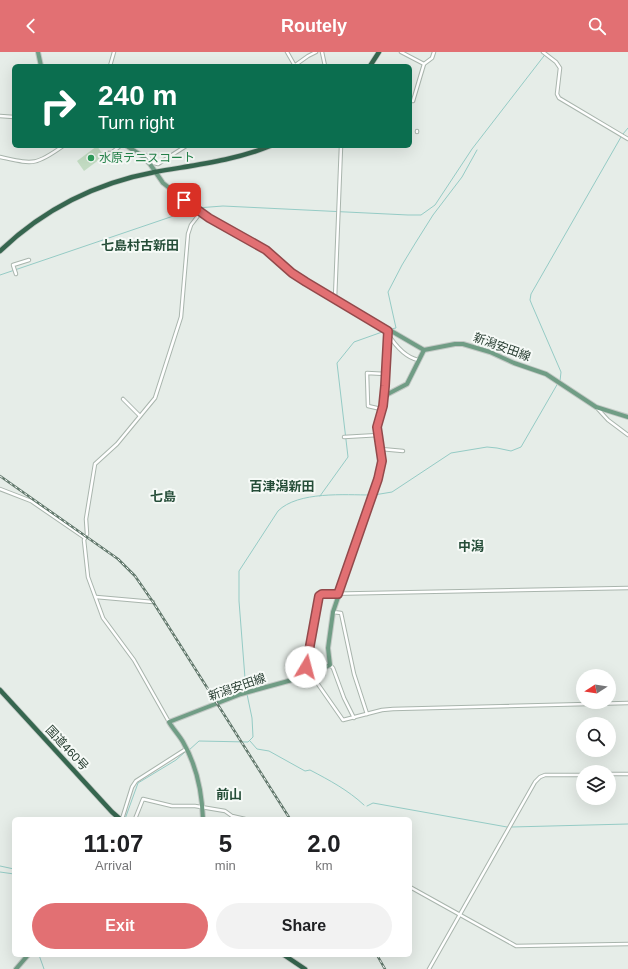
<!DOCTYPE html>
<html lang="en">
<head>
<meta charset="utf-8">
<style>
  :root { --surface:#fff; --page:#f2f2f2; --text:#202124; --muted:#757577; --accent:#e27073 }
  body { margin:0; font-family:Arial,"Noto Sans JP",sans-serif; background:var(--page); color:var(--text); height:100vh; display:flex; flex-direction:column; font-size:15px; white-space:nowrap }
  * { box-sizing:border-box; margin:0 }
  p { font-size:13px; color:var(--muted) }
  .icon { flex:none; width:22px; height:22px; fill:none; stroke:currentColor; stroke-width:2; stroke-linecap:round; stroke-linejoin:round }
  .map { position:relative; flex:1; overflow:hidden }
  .details { position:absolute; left:12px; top:765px; width:400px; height:140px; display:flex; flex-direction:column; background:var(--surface); border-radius:6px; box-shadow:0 4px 16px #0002 }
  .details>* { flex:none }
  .hud { position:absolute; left:12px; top:12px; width:400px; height:84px; border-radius:6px; box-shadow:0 4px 16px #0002; background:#0b6e4f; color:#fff; overflow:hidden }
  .needle { width:26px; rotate:258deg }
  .controls { position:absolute; left:576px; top:617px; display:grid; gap:8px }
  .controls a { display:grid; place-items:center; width:40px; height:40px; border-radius:50%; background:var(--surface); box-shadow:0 4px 16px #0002; font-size:20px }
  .pin { position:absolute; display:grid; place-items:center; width:34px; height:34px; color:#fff; margin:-17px; border-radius:8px; box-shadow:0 2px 6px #0006 }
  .me { position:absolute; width:44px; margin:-22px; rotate:8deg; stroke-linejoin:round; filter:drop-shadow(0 0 3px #0008) }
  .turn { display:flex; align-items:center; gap:14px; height:84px; padding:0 20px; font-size:18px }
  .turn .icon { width:52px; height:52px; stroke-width:2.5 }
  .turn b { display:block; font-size:28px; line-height:34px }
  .eta { display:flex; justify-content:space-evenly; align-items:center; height:68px; text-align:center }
  .eta b { font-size:24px; font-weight:700; line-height:28px }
  .action { display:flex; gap:8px; margin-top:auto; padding:8px 20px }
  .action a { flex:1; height:46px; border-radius:24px; background:var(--accent); color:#fff; font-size:16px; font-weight:700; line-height:46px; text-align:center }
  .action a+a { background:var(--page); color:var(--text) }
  header { display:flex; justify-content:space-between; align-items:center; height:52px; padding:0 20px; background:var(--accent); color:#fff; font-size:18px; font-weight:700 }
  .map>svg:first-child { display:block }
</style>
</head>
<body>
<header><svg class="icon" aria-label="back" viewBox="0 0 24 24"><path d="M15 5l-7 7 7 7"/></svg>Routely<svg class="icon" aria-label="search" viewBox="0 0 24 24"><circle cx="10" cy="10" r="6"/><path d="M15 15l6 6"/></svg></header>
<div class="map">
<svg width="628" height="917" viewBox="0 0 628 917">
  <rect width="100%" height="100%" fill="#e6ede8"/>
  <path fill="#c2dbc2" d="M97 94 104 104 84 119 77 109Z"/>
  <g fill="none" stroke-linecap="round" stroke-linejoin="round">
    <g stroke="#95cbc5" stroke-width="1">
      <path d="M623 82 628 76"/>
      <path d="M197 156 223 154 408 163H421L435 153 472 97 547 0"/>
      <path d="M0 223 194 157"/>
      <path d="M391 277 396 276 388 240 402 213 416 190 433 163 462 125 477 98"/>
      <path d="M560 329 561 320 532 253 530 248 531 242 621 85"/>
      <path d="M374 443 392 440 451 401 487 395 497 396 511 399 521 395 558 331"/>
      <path d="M320 444 348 405 337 311 354 290 385 279"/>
      <path d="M246 639 239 549V519L278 459C298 439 345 443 371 443"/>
      <path d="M250 689 257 697 269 699 305 719 310 718C329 728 348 738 364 753"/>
      <path d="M188 699 199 689 248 690 253 685 252 666 247 642"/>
      <path d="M367 754 373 751 507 775"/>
      <path d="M125 767 138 731 176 708 185 700"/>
      <path d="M512 775 628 772"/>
      <path d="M0 814 14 817"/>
      <path d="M0 820 14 822"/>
      <path d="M39 903 44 917"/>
    </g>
    <defs>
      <g id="minor">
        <path d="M287 0 295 14"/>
        <path d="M322 0 325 14"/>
        <path d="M401 0 424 12"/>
        <path d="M543 0 556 10 560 16 557 42 559 46 628 87"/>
        <path d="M110 14 114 0"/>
        <path d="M294 14 308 4 316 0"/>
        <path d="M413 49 424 12 432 6 434 0"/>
        <path d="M0 64 14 65"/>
        <path d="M417 79V80"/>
        <path d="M109 101 110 102 120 94"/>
        <path d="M142 104 146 103 154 111 158 112 186 94"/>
        <path d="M0 105C33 112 35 114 63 94"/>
        <path d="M16 222 13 213 29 208"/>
        <path d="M335 247 341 94"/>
        <path d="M388 282C395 293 405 305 418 308"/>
        <path d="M384 344 388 279"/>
        <path d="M123 347 140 364"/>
        <path d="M597 356 608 368 628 383"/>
        <path d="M381 357 368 354 367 321 386 322"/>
        <path d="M344 385 379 383"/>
        <path d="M381 397 403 399"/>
        <path d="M0 437 31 449 85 486"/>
        <path d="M628 536 322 542 319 546 306 615 343 668 382 658 393 657 628 651"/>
        <path d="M96 545 153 550"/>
        <path d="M333 560 341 561 354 622 367 662"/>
        <path d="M330 613 333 616 344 646 354 666"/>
        <path d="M169 670 134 608 103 566 88 525 84 488 87 482 86 467 95 412 117 392 155 346 181 265 188 182 191 173 201 160"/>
        <path d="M609 722H628"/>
        <path d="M122 767 132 735 136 729 186 697"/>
        <path d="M135 767 143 747 172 754H195L225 759 232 764 245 767"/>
        <path d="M410 835 516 894 628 892"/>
        <path d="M429 917 535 730 540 725 545 723H583"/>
      </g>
      <g id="major">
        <path d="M38 0 41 14"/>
        <path d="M127 94 142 104 150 112 163 131 191 153 209 166 265 198 292 221 307 230 424 298"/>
        <path d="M203 767C202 739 197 714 183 690 179 683 173 677 169 670L241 642 303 625 330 613 328 596 333 560 378 427 382 409 377 375 384 344 407 332 424 298 455 292H463L490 300 514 311 546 322 596 355 628 365"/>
        <path d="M16 917 28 903"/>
      </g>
      <g id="highway">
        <path d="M370 14 379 0"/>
        <path d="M0 199C43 158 96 131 155 120 194 113 233 109 270 94"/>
        <path d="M0 638 112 760 120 767"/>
        <path d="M284 903 305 917"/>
      </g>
    </defs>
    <use href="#minor" stroke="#a9b5ad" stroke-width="4.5"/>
    <use href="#major" stroke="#c3c9c5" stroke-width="6"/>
    <use href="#highway" stroke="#c3c9c5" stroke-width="6"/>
    <use href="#minor" stroke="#fff" stroke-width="2.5"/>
    <use href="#major" stroke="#709d85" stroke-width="4"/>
    <use href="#highway" stroke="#36664f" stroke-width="4.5"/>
    <defs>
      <g id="rail">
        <path d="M0 424 118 507 135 524 153 550 290 767"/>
        <path d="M377 903 385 917"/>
      </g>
    </defs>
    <use href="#rail" stroke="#62786c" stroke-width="2.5"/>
    <use href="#rail" stroke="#f6faf7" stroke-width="1" stroke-dasharray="3" stroke-linecap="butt"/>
  </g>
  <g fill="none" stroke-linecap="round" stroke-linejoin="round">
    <defs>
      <path id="route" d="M184 148 209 166 266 198 292 221 306 230 388 279 385 334 383 354 377 375 382 409 378 427 338 542H322L319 544 306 615"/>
    </defs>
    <use href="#route" stroke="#93494b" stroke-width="10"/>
    <use href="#route" stroke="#e27073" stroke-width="7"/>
  </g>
  <circle fill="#2e9e5b" stroke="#f6faf7" stroke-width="1.5" cx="91" cy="106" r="4"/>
  <g text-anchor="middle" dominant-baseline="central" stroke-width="4" stroke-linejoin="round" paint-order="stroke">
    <g font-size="12" fill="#27864d" stroke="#f6faf7" text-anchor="start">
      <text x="99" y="106">水原テニスコート</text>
    </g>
    <g font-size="12" fill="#273d31" stroke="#f6faf7">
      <text transform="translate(502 295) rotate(20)">新潟安田線</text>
      <text transform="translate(237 635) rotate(-19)">新潟安田線</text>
      <text transform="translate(67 696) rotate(47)">国道460号</text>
    </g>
    <g font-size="13" font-weight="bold" fill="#254d38" stroke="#f6faf7">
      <text x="140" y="193">七島村古新田</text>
      <text x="282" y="434">百津潟新田</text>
      <text x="163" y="444">七島</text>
      <text x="471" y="494">中潟</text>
      <text x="229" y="742">前山</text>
    </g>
  </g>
</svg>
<div class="controls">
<a><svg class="needle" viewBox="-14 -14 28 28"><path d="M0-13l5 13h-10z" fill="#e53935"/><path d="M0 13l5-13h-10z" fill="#757577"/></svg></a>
<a><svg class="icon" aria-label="search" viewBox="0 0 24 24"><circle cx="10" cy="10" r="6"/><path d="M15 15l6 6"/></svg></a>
<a><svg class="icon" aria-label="layers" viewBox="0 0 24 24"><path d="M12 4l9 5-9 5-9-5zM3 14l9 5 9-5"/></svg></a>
</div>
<div class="pin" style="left:184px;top:148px;background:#d93025"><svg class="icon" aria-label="arrive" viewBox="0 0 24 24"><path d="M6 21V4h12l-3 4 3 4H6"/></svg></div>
<svg class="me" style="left:306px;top:615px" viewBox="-20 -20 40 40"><circle r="19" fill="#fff"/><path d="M0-13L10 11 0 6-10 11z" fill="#e27073"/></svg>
<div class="hud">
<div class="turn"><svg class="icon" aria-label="right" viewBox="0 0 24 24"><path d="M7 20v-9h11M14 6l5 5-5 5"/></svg><div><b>240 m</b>Turn right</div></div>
</div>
<section class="details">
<div class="eta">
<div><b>11:07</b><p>Arrival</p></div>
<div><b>5</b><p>min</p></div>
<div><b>2.0</b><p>km</p></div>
</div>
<div class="action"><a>Exit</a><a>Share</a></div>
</section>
</div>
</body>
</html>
